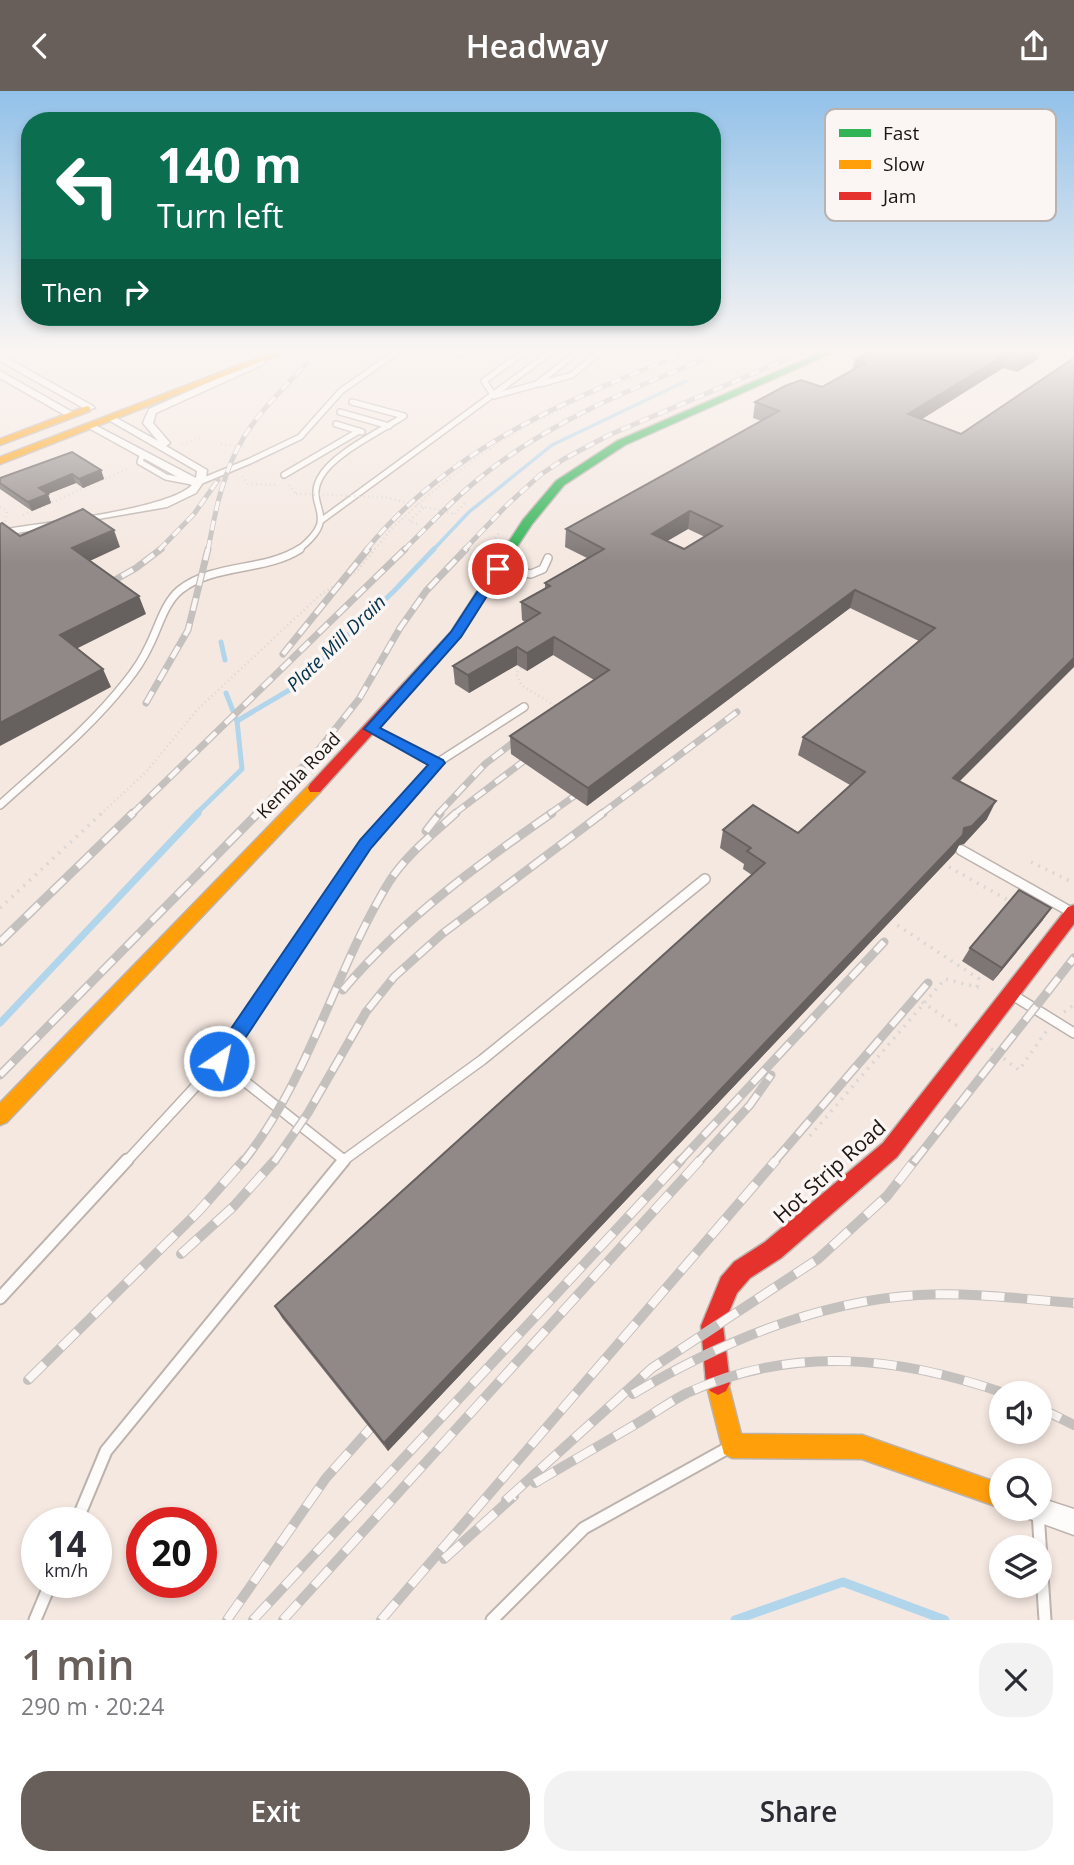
<!DOCTYPE html>
<html lang="en">
<head>
<meta charset="utf-8">
<style>
  :root { --surface:#fff; --page:#f2f2f3; --text:#2b2b33; --muted:#7c7c81; --accent:#695f5a }
  body { margin:0; font-family:"Open Sans",sans-serif; background:var(--page); color:var(--text); height:100vh; display:flex; flex-direction:column; font-size:26px; white-space:nowrap }
  * { box-sizing:border-box; margin:0 }
  p { font-size:23px; color:var(--muted) }
  .icon { flex:none; width:38px; height:38px; fill:none; stroke:currentColor; stroke-width:2; stroke-linecap:round; stroke-linejoin:round }
  .map { position:relative; height:1529px; overflow:hidden }
  .details { display:flex; flex-direction:column; background:var(--surface); flex:1 }
  .details>* { flex:none }
  .guide { position:absolute; left:21px; top:21px; width:700px; height:214px; border-radius:28px; box-shadow:0 4px 10px #0003; background:#0b6e4f; color:#fff; overflow:hidden }
  .controls { position:absolute; left:989px; top:1290px; display:grid; gap:14px }
  .controls a { display:grid; place-items:center; width:63px; height:63px; border-radius:50%; background:var(--surface); box-shadow:0 4px 10px #0003; font-size:35px }
  .speed { position:absolute; left:21px; top:1416px; display:flex; gap:14px; font-size:35px; font-weight:700; text-align:center }
  .speed>* { display:grid; place-content:center; width:91px; height:91px; border-radius:50%; background:var(--surface); box-shadow:0 4px 10px #0003; line-height:1 }
  .speed small { font-size:18px; font-weight:400 }
  .speed .limit { border:10px solid #d22; background:#fff; color:#111 }
  .pin { position:absolute; display:grid; place-items:center; width:60px; height:60px; color:#fff; margin:-30px; border:4px solid #fff; border-radius:50%; box-shadow:0 2px 7px #0007 }
  .me { position:absolute; width:77px; margin:-38px; rotate:34deg; stroke-linejoin:round; filter:drop-shadow(0 0 5px #0008) }
  .turn { display:flex; align-items:center; gap:24px; height:147px; padding:0 21px; font-size:32px }
  .turn .icon { width:91px; height:91px; stroke-width:2.5 }
  .turn b { display:block; font-size:49px; line-height:60px }
  .then { display:flex; align-items:center; height:66px; padding:0 21px; background:#0003; gap:14px; font-size:26px }
  .round { display:grid; place-items:center; flex:none; width:74px; height:74px; border-radius:28px; background:var(--page) }
  .headline { display:flex; align-items:center; justify-content:space-between; height:119px; padding:0 21px }
  h1 { font-size:42px; font-weight:600; line-height:52px; color:var(--accent) }
  .primary-button { display:flex; gap:14px; margin-top:auto; padding:14px 21px }
  .primary-button a { flex:1; height:80px; border-radius:28px; background:var(--accent); color:#fff; font-size:28px; font-weight:600; line-height:80px; text-align:center }
  .primary-button a+a { background:var(--page); color:var(--text) }
  header { display:flex; justify-content:space-between; align-items:center; height:91px; padding:0 21px; background:var(--accent); color:#fff; font-size:32px; font-weight:600 }
  .map>svg:first-child { display:block }
</style>
</head>
<body>
<header><svg class="icon" aria-label="back" viewBox="0 0 24 24"><path d="M15 5l-7 7 7 7"/></svg>Headway<svg class="icon" aria-label="share" viewBox="0 0 24 24"><path d="M12 15V3M7 8l5-5 5 5M5 13v7h14v-7"/></svg></header>
<div class="map">
<svg width="1074" height="1529" viewBox="0 0 1074 1529">
  <rect width="100%" height="100%" fill="#f5e8e1"/>
  <g fill="none" stroke-linecap="round" stroke-linejoin="round">
    <path stroke="#b1d5eb" stroke-width="3.5" d="M433 459 469 421 552 354 686 290"/>
    <g stroke="#b1d5eb" stroke-width="5">
      <path d="M221 551 225 569"/>
      <path d="M226 602 237 630"/>
      <path d="M196 723 242 678 237 630 291 598 394 500 434 458"/>
    </g>
    <path stroke="#b1d5eb" stroke-width="7" d="M0 932 198 722"/>
    <path stroke="#b1d5eb" stroke-width="9" d="M735 1529 843 1491 945 1529"/>
    <defs>
      <g id="lane-far3">
        <path d="M436 258 460 262 491 258"/>
        <path d="M528 258 484 290 494 305 537 293 581 258"/>
        <path d="M540 293 572 284 603 258"/>
        <path d="M340 321 389 335"/>
        <path d="M336 333 362 341"/>
        <path d="M142 365 140 371 166 386 197 392 250 370 300 346 341 300 401 258"/>
        <path d="M284 384 359 340"/>
        <path d="M322 429 555 258"/>
        <path d="M298 459C343 424 304 417 320 387 332 363 381 340 404 325L352 311"/>
      </g>
      <g id="lane-far2">
        <path d="M498 478 531 483 543 478 548 467"/>
        <path d="M371 638 437 672 524 616"/>
        <path d="M0 714C43 675 90 637 126 591 135 580 143 568 149 555 158 538 164 512 180 499 214 472 264 481 300 458"/>
        <path d="M391 723 437 672"/>
      </g>
      <g id="lane-far1">
        <path d="M961 759 1073 822"/>
        <path d="M1011 903 1074 942"/>
        <path d="M219 970 344 1069 482 969 705 788"/>
        <path d="M126 1071 219 970 365 753 393 722"/>
        <path d="M342 1071 344 1069"/>
      </g>
      <g id="lane">
        <path d="M0 1207 127 1069"/>
        <path d="M1038 1421 1045 1529"/>
        <path d="M76 1432 106 1360 344 1069"/>
        <path d="M35 1529 51 1491"/>
        <path d="M492 1529 584 1437 728 1357"/>
      </g>
      <g id="street">
        <path d="M0 263 93 315 95 317 87 319 0 270Z"/>
        <path d="M261 268 265 271 264 273 156 322 153 332 170 352 166 355 207 379 206 387 196 402 167 416 0 445V439C40 432 168 419 192 394L85 335 93 333 196 387 197 380 105 327 113 325 158 350 143 332 149 318Z"/>
        <path d="M0 280 74 322 76 324 68 326 0 287Z"/>
        <path d="M1040 1407 1074 1418V1444L1027 1427 1024 1418H1040Z"/>
      </g>
      <path id="fast" d="M829 258H841L625 354 564 394 532 433 505 474H497L495 472 523 429 556 390 617 350Z"/>
      <g id="slow">
        <path d="M281 258H294L0 373V366Z"/>
        <path d="M87 315 90 316V320L0 354V348Z"/>
        <path d="M315 692 320 693 322 697 320 701 7 1031 0 1034V1012L310 693Z"/>
        <path d="M718 1280 726 1284 741 1343 862 1344 1001 1393V1417L862 1368 732 1367 724 1363 706 1292 710 1284Z"/>
      </g>
      <g id="jam">
        <path d="M501 468 507 472 460 546 320 701H310L308 697 310 693 451 541 497 470Z"/>
        <path d="M1074 814V833L897 1066 781 1167 750 1187 737 1202 723 1235 730 1292 726 1300 718 1304 710 1300 706 1292 701 1235 721 1186 734 1171 765 1151 883 1052 1068 816Z"/>
      </g>
    </defs>
    <use href="#lane-far3" stroke="#bdb3ae" stroke-width="8"/>
    <use href="#lane-far2" stroke="#bdb3ae" stroke-width="10"/>
    <use href="#lane-far1" stroke="#bdb3ae" stroke-width="12"/>
    <use href="#lane" stroke="#bdb3ae" stroke-width="15"/>
    <use href="#street" stroke="#bdb3ae" stroke-width="3"/>
    <use href="#fast" stroke="#bdb3ae" stroke-width="3"/>
    <use href="#slow" stroke="#bdb3ae" stroke-width="3"/>
    <use href="#jam" stroke="#bdb3ae" stroke-width="3"/>
    <g stroke="#dbd7d5" stroke-width="2.5" stroke-dasharray="1 3.5" stroke-linecap="butt">
      <path d="M182 353 200 347"/>
      <path d="M221 353 248 357"/>
      <path d="M242 385 248 393 278 394"/>
      <path d="M289 394 296 403"/>
      <path d="M0 416 7 420 5 431"/>
      <path d="M455 423 467 410"/>
      <path d="M23 424 130 377"/>
      <path d="M417 433 409 430 424 416"/>
      <path d="M495 447 499 442"/>
      <path d="M521 577 516 582 521 594 559 617"/>
      <path d="M101 723 146 681 197 619 320 504 357 480 393 436 425 407 477 366 528 334 580 309 706 258"/>
    </g>
    <g stroke="#dbd7d5" stroke-width="3.5" stroke-dasharray="2 6" stroke-linecap="butt">
      <path d="M1031 771 1074 792"/>
      <path d="M949 776 1013 812"/>
      <path d="M0 817 102 722"/>
      <path d="M922 911 959 936"/>
      <path d="M1064 921 1074 914"/>
      <path d="M991 958 1019 979 1047 939"/>
      <path d="M810 1045 945 888 977 896 979 888 894 832"/>
    </g>
    <use href="#lane-far3" stroke="#fefcfa" stroke-width="5"/>
    <use href="#lane-far2" stroke="#fefcfa" stroke-width="7"/>
    <use href="#lane-far1" stroke="#fefcfa" stroke-width="9"/>
    <use href="#lane" stroke="#fefcfa" stroke-width="11"/>
    <use href="#street" fill="#fefcfa" fill-rule="evenodd"/>
    <use href="#fast" fill="#30b455" fill-rule="evenodd"/>
    <use href="#slow" fill="#ff9f0a" fill-rule="evenodd"/>
    <use href="#jam" fill="#e5322d" fill-rule="evenodd"/>
    <defs>
      <g id="rail-far3">
        <path d="M159 459 194 423 218 389"/>
        <path d="M208 459C215 421 223 380 244 346 261 318 285 296 307 272"/>
        <path d="M366 459C452 354 573 306 696 258"/>
        <path d="M404 459C425 438 446 416 469 396 543 331 640 294 730 258"/>
        <path d="M464 459 506 415 540 384 564 368 609 344 811 258"/>
      </g>
      <g id="rail-far2">
        <path d="M99 498 136 477 161 458"/>
        <path d="M283 563 368 458"/>
        <path d="M146 612 188 539 208 458"/>
        <path d="M132 723 405 458"/>
        <path d="M256 723 316 662 359 608 400 537 426 500 466 458"/>
        <path d="M438 723 485 673 528 640"/>
        <path d="M454 723 537 660"/>
        <path d="M549 723 590 694"/>
        <path d="M601 723 737 621"/>
      </g>
      <g id="rail-far1">
        <path d="M426 740 440 722"/>
        <path d="M0 851 133 722"/>
        <path d="M343 899C403 828 476 775 552 722"/>
        <path d="M0 984 258 722"/>
        <path d="M243 1071C310 987 334 881 389 791 406 764 433 743 456 722"/>
        <path d="M274 1071 308 1022 366 921 394 886 442 843 603 722"/>
        <path d="M679 1071 884 851"/>
        <path d="M698 1071 750 1014 771 984"/>
        <path d="M774 1071 928 892"/>
        <path d="M914 1071 1074 867"/>
      </g>
      <g id="rail">
        <path d="M181 1163 234 1115 275 1069"/>
        <path d="M28 1289 198 1121 244 1069"/>
        <path d="M633 1303C719 1252 818 1210 919 1204 971 1201 1022 1208 1074 1212"/>
        <path d="M1040 1317 1074 1334"/>
        <path d="M535 1392C570 1371 606 1351 641 1330 656 1321 671 1310 687 1302 793 1254 897 1265 1004 1302"/>
        <path d="M506 1409 652 1277 818 1168 887 1105 915 1069"/>
        <path d="M444 1468 514 1405"/>
        <path d="M227 1529 326 1387 383 1323"/>
        <path d="M253 1529 681 1069"/>
        <path d="M283 1529 700 1069"/>
        <path d="M381 1529 776 1069"/>
      </g>
    </defs>
    <use href="#rail-far3" stroke="#c4c0be" stroke-width="5"/>
    <use href="#rail-far2" stroke="#c4c0be" stroke-width="7"/>
    <use href="#rail-far1" stroke="#c4c0be" stroke-width="9"/>
    <use href="#rail" stroke="#c4c0be" stroke-width="10"/>
    <use href="#rail-far3" stroke="#fbf6f4" stroke-width="3.5" stroke-dasharray="10" stroke-linecap="butt"/>
    <use href="#rail-far2" stroke="#fbf6f4" stroke-width="4.5" stroke-dasharray="13" stroke-linecap="butt"/>
    <use href="#rail-far1" stroke="#fbf6f4" stroke-width="6" stroke-dasharray="18" stroke-linecap="butt"/>
    <use href="#rail" stroke="#fbf6f4" stroke-width="8" stroke-dasharray="23" stroke-linecap="butt"/>
    <path stroke="#dbd7d5" stroke-width="2.5" stroke-dasharray="1 3.5" stroke-linecap="butt" d="M296 403 383 406 455 423"/>
  </g>
  <g fill="#7d7675" fill-rule="evenodd">
    <path d="M874 258H1041L1038 268 1017 281 1003 277 922 328 959 690 987 728 964 753 959 754 955 762 388 1360 282 1227 275 1215 752 784 743 778 744 773 720 757 723 739 798 742 850 694 798 664 803 646 919 550 850 517 587 715 511 663 510 645 594 589 553 564 527 580 517 574 469 602 455 593 453 575 525 531 522 529 521 511 545 498V492L587 467 565 456 566 438 761 330 753 327 755 311 822 296 852 279 855 269ZM688 438 705 446 684 458 667 450Z"/>
    <path d="M101 379 104 388 83 397 76 392 48 403 51 412 32 420 0 398V387Z"/>
    <path d="M1051 817 1042 830 993 890 962 870 970 857Z"/>
  </g>
  <g fill="#66605f">
    <path d="M1034 258H1041L1038 268 1017 281 1023 265Z"/>
    <path d="M1009 261 1003 277 903 340 908 323Z"/>
    <path d="M101 379 104 388 83 397 79 388Z"/>
    <path d="M72 383 76 392 48 403 51 412 32 420 28 411 39 397Z"/>
    <path d="M690 420 688 438 650 460 652 443Z"/>
    <path d="M114 439 120 456 79 475 72 457Z"/>
    <path d="M855 499 850 517 587 715 588 697Z"/>
    <path d="M139 505 146 523 68 562 60 544Z"/>
    <path d="M554 546 553 564 527 580V562Z"/>
    <path d="M517 556V574L469 602 468 584Z"/>
    <path d="M1074 567V576L945 705 953 687Z"/>
    <path d="M103 578 111 596 0 655V632Z"/>
    <path d="M996 710 987 728 964 753 959 754 955 762 388 1360 384 1352 964 737Z"/>
    <path d="M1051 817 1042 830 993 890 1002 877Z"/>
  </g>
  <g fill="#918988" stroke="#66605f" stroke-width="2" fill-rule="evenodd">
    <path d="M874 258H1034L1023 265 1009 261 908 323 961 343 1074 267V567L953 687 996 710 972 735 964 737 963 744 384 1352 275 1215 765 772 747 760 751 757 723 739 753 714 798 742 865 681 803 646 935 537 855 499 588 697 510 645 609 579 554 546 527 562 517 556 468 584 453 575 540 522 521 511 550 495 545 492 604 458 566 438 779 320 755 311 785 295 801 289 822 296 865 272 855 269ZM690 420 722 435 684 458 652 443Z"/>
    <path d="M72 361 101 379 79 388 72 383 39 397 48 403 28 411 0 392V387Z"/>
    <path d="M83 418 114 439 72 457 139 505 60 544 103 578 0 632V433L2 432 20 445Z"/>
    <path d="M1019 799 1051 817 1002 877 970 857Z"/>
  </g>
  <linearGradient id="sky" x2="0" y2="1"><stop stop-color="#92c1e9"/><stop offset="0.55" stop-color="#faf5f2"/><stop offset="1" stop-color="#faf5f2" stop-opacity="0"/></linearGradient>
  <rect width="1074" height="472" fill="url(#sky)"/>
  <path fill="#1a73e8" stroke="#114b97" stroke-width="2" d="M498 474 504 478 461 546 380 637 443 669 445 672 371 757 226 976 219 978 213 976 210 970 213 964 360 749 428 674 364 638 451 541 494 475Z"/>
  <g text-anchor="middle" dominant-baseline="central" stroke-width="7" stroke-linejoin="round" paint-order="stroke">
    <g font-size="18" fill="#1d1511" stroke="#fbf6f4">
      <text transform="translate(298 684) rotate(-46)">Kembla Road</text>
    </g>
    <g font-size="19" font-style="italic" fill="#02334a" stroke="#fbf6f4">
      <text transform="translate(336 552) rotate(-44)">Plate Mill Drain</text>
    </g>
    <g font-size="21" fill="#1d1511" stroke="#fbf6f4">
      <text transform="translate(829 1080) rotate(-42)">Hot Strip Road</text>
    </g>
  </g>
  <rect x="825" y="18" width="231" height="112" rx="10" fill="#fbf6f4" stroke="#b8b2b0" stroke-width="2"/>
  <rect x="839" y="38" width="32" height="8" fill="#30b455"/>
  <rect x="839" y="69" width="32" height="9" fill="#ff9f0a"/>
  <rect x="839" y="101" width="32" height="8" fill="#e5322d"/>
  <g font-size="19" fill="#1d1511">
    <text x="883" y="49">Fast</text>
    <text x="883" y="80">Slow</text>
    <text x="883" y="112">Jam</text>
  </g>
</svg>
<div class="controls">
<a><svg class="icon" aria-label="sound" viewBox="0 0 24 24"><path d="M4 9h4l5-4v14l-5-4H4zM17 9q2 3 0 6"/></svg></a>
<a><svg class="icon" aria-label="search" viewBox="0 0 24 24"><circle cx="10" cy="10" r="6"/><path d="M15 15l6 6"/></svg></a>
<a><svg class="icon" aria-label="layers" viewBox="0 0 24 24"><path d="M12 4l9 5-9 5-9-5zM3 14l9 5 9-5"/></svg></a>
</div>
<div class="speed"><div>14<small>km/h</small></div><div class="limit">20</div></div>
<div class="pin" style="left:498px;top:478px;background:#d93025"><svg class="icon" aria-label="arrive" viewBox="0 0 24 24"><path d="M6 21V4h12l-3 4 3 4H6"/></svg></div>
<svg class="me" style="left:219px;top:970px" viewBox="-20 -20 40 40"><circle r="17" fill="#1a73e8" stroke="#fff" stroke-width="3"/><path d="M0-11L8 9 0 5-8 9z" fill="#fff"/></svg>
<div class="guide">
<div class="turn"><svg class="icon" aria-label="left" viewBox="0 0 24 24"><path d="M17 20v-9H6M10 6l-5 5 5 5"/></svg><div><b>140 m</b>Turn left</div></div>
<div class="then">Then<svg class="icon" aria-label="right" viewBox="0 0 24 24"><path d="M7 20v-9h11M14 6l5 5-5 5"/></svg></div>
</div>
</div>
<section class="details">
<div class="headline"><div><h1>1 min</h1><p>290 m · 20:24</p></div><a class="round"><svg class="icon" aria-label="close" viewBox="0 0 24 24"><path d="M6 6l12 12M18 6L6 18"/></svg></a></div>
<div class="primary-button"><a>Exit</a><a>Share</a></div>
</section>
</body>
</html>
